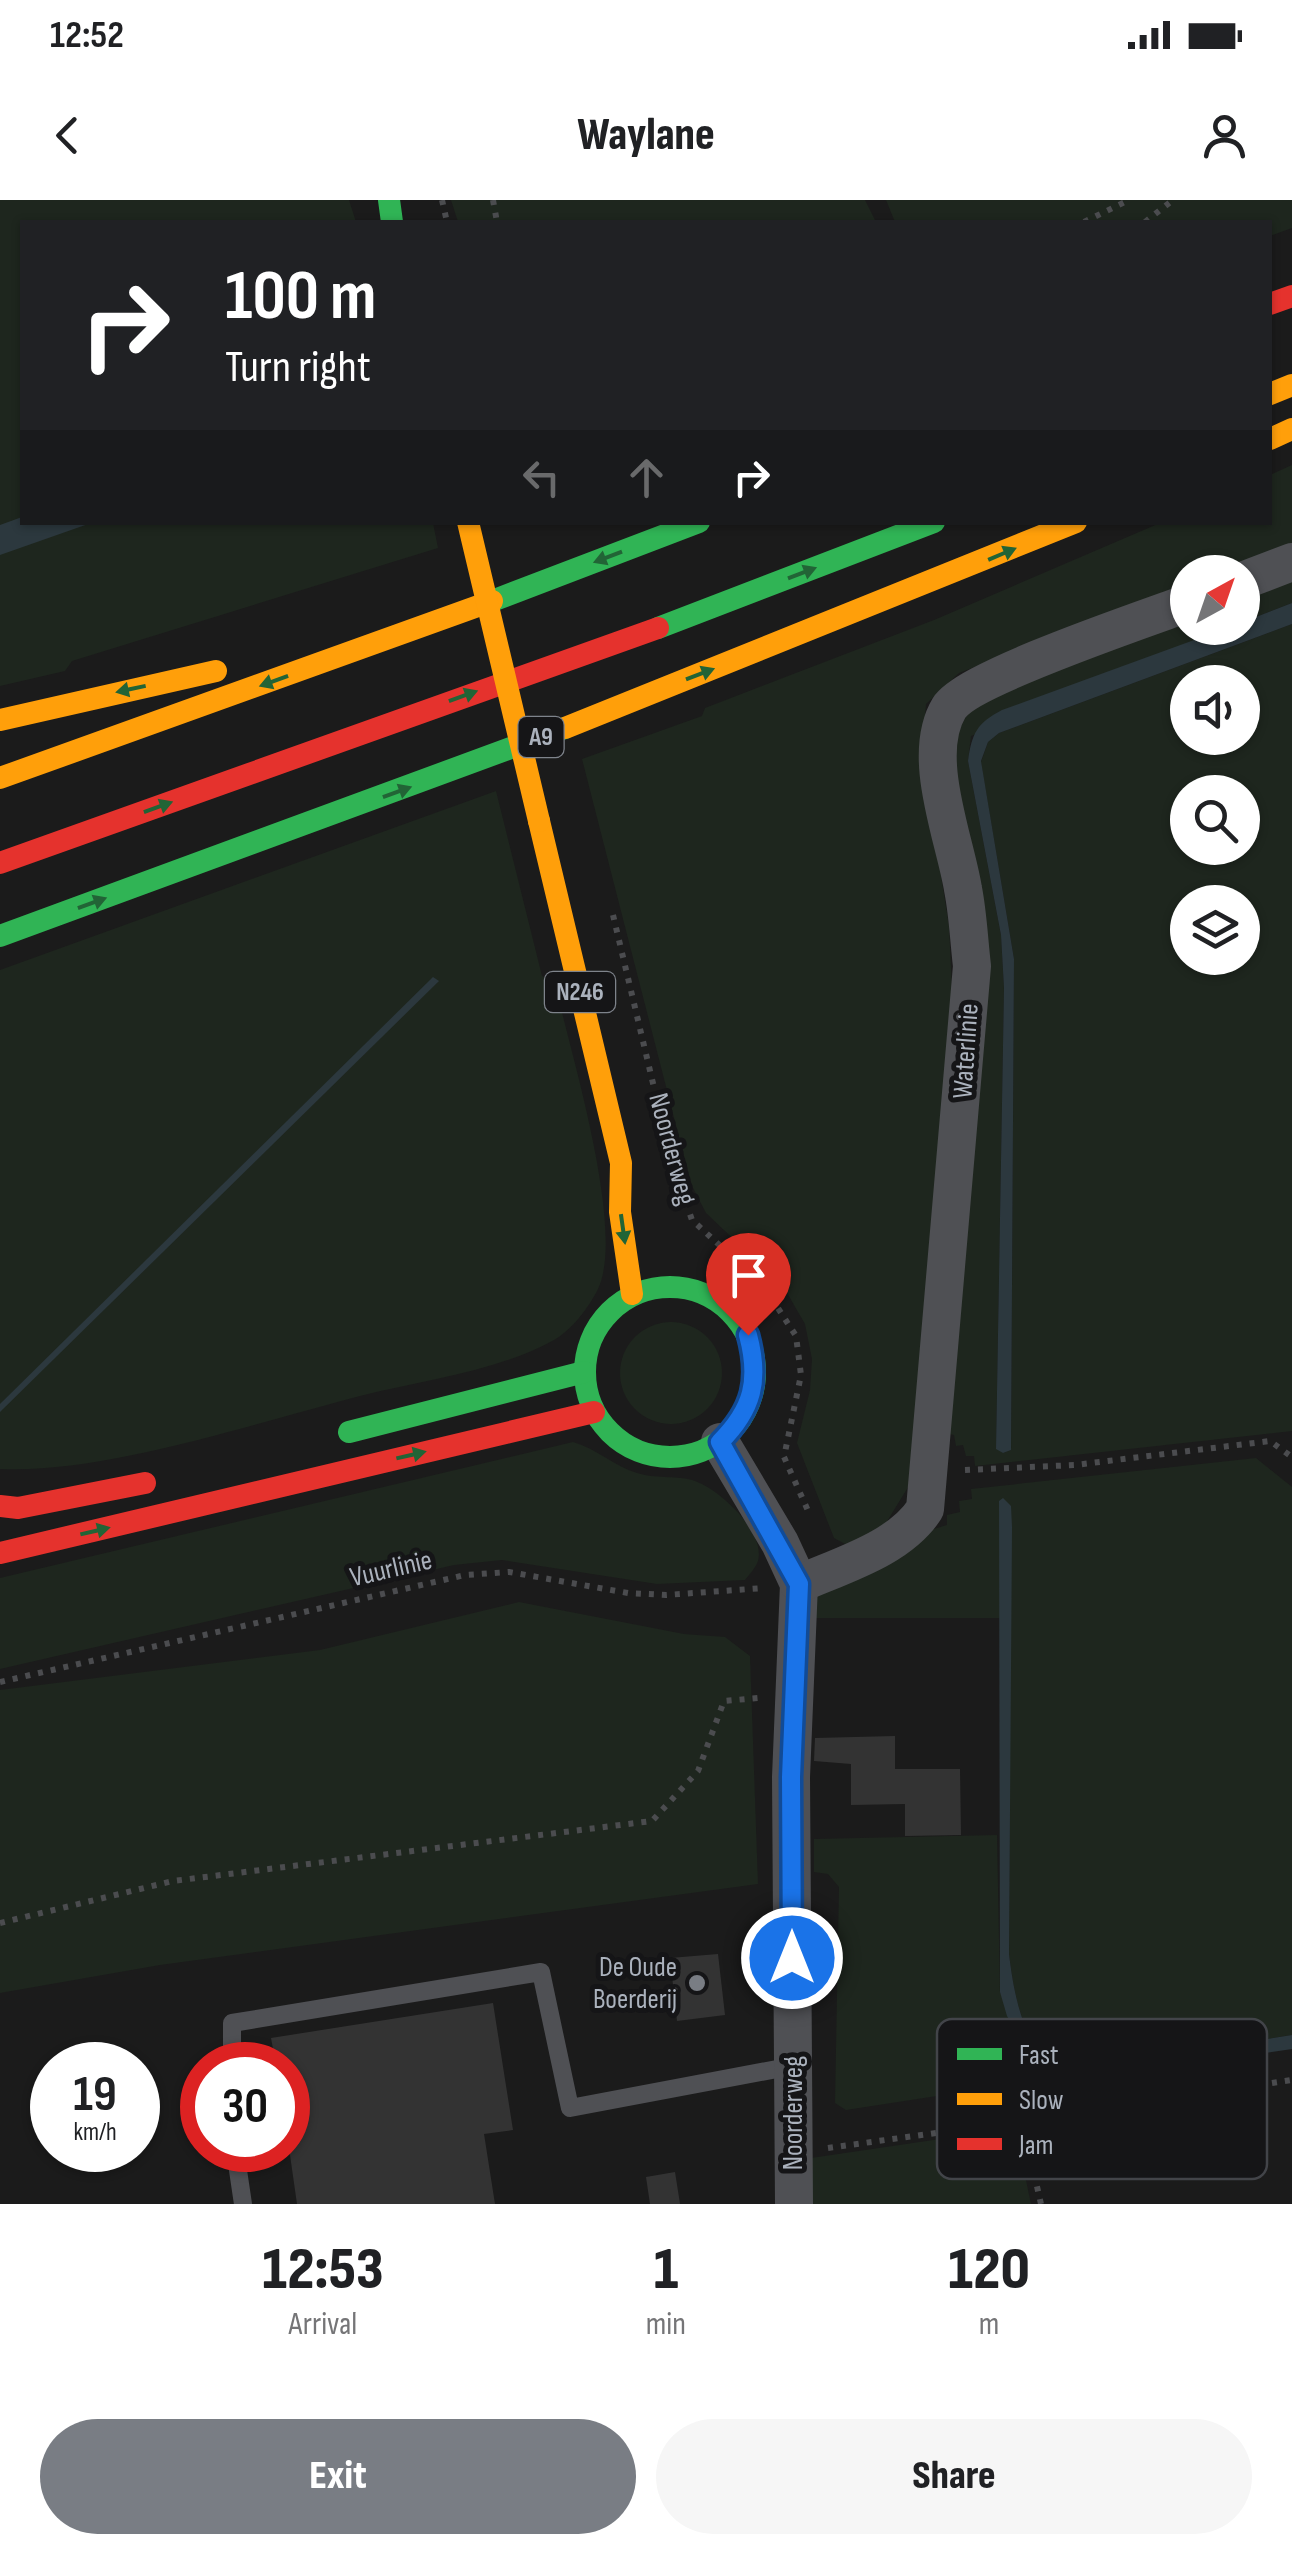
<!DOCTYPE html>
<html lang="en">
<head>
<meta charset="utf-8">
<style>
  :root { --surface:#fff; --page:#f6f6f6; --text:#202124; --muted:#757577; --accent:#797d84 }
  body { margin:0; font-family:"Sofia Sans Condensed",sans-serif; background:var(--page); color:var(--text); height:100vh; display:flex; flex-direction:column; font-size:38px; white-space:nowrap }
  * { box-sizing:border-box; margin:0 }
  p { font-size:32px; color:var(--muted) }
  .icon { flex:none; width:55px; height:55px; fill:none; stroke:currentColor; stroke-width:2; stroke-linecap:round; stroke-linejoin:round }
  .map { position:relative; height:2004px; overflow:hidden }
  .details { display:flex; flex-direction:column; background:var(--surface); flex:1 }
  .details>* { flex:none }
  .hud { position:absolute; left:20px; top:20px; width:1252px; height:305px; border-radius:0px; box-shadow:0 2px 8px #0004; background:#202124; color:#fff; overflow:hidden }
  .needle { width:65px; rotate:40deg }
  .fabs { position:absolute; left:1170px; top:355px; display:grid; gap:20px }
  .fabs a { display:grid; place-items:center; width:90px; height:90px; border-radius:50%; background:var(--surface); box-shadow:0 2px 8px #0004; font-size:50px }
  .speed { position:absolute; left:30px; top:1842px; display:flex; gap:20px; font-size:50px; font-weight:700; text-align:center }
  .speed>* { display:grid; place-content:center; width:130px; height:130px; border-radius:50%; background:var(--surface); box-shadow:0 2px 8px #0004; line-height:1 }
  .speed small { font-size:25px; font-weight:400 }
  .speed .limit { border:15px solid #d22; background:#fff; color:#111 }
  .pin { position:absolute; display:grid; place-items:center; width:85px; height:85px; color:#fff; margin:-102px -42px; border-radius:50% 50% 50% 0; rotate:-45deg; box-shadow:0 0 10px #0007 }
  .pin .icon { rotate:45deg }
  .me { position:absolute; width:110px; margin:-55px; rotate:0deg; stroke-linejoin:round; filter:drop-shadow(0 0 8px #0008) }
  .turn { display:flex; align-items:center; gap:35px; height:210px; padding:0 40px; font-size:45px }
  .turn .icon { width:130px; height:130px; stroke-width:2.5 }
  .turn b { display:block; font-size:70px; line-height:85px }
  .lanes { display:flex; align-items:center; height:95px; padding:0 40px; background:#0003; justify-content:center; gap:50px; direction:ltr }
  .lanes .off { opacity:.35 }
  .eta { display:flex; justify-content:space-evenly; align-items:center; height:170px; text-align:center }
  .eta b { font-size:60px; font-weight:800; line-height:70px }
  .cta { display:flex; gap:20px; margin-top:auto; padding:20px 40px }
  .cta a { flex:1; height:115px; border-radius:60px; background:var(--accent); color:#fff; font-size:40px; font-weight:800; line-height:115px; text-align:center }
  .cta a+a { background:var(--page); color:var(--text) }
  .status { display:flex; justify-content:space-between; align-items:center; height:70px; padding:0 50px; background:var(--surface); direction:ltr }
  .status svg { height:28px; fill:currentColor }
  header { display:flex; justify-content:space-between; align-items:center; height:130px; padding:0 40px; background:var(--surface); font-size:45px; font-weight:800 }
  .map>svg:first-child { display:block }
</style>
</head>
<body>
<div class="status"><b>12:52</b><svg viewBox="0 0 49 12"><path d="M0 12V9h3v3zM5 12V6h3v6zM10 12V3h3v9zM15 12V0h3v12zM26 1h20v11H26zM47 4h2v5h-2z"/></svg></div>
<header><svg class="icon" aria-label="back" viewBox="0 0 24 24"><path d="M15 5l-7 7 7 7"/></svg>Waylane<svg class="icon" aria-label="person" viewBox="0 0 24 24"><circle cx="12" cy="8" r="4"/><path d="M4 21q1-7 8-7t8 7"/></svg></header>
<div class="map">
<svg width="1292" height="2004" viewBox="0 0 1292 2004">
  <rect width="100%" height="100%" fill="#1b1b1b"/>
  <g fill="#1e261e" fill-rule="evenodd">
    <path d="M0 0H349L356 22H22V322L433 323 438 348 72 461 65 471 0 486Z"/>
    <path d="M451 0H865L876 22H458Z"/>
    <path d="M886 0H1292V28L1270 36V22H895Z"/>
    <path d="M1292 265V345L1221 372H1188L1187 385 959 473 926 504 922 555 949 726 954 831 910 1284 886 1323 849 1346 834 1338 797 1243 810 1190 812 1159 805 1124 783 1086 706 1013 691 984 582 559 702 516 705 508 934 420 1160 323 1270 322V275Z"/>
    <path d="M1292 372V403L1243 422 1242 392Z"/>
    <path d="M1187 414 1188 428H1227L971 536 968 561 1001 735 1004 788 996 1248 1003 1253 1011 1250 1014 759 981 562 988 542 999 533 1292 424V1231L975 1266 974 1256H966L963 1245 956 1246 954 1235 943 1233 969 906 948 549 981 490ZM1188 482H1242V538H1188ZM1188 592H1242V648H1188ZM1188 702H1242V758H1188Z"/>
    <path d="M496 591 542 776 555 784C570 851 626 1030 598 1089 589 1107 572 1130 554 1140 498 1171 425 1180 364 1195 258 1222 106 1274 0 1269V770Z"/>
    <circle cx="671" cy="1173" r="51"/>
    <path d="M573 1242C597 1249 614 1266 637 1273 655 1279 674 1275 692 1280 717 1287 766 1331 758 1361 756 1367 750 1374 745 1380L657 1384 502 1360 454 1365 0 1469V1378Z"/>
    <path d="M1256 1258 1292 1287V1835L1061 1873C1023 1849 1014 1794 1009 1754L1011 1306 999 1301 1000 1418H806L816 1395 924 1332 947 1325V1315L960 1312 959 1301 972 1299 971 1289Z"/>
    <path d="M519 1402 684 1434 725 1437 750 1456 758 1684 160 1765 0 1793V1490L320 1450Z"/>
    <path d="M997 1635 1000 1792 1041 1880 846 1910 835 1903 839 1687 828 1674 814 1672V1639Z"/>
    <path d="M1015 1928 1031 2004H811V1958Z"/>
  </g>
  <g fill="#2c383e">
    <path d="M22 317V322L91 323 0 355V325Z"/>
    <path d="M1292 403V424L999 533 988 542 981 561 1014 759 1011 1250 1003 1253 996 1249 1004 788 1001 735 968 561C972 533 977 523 1002 510L1227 428H1242L1243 422Z"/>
    <path d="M433 777 439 781 0 1212V1204Z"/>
    <path d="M1003 1298 1011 1306 1012 1327 1009 1754C1014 1794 1023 1849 1061 1873L1292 1835V1849L1047 1886 1007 1816 1000 1792 999 1301Z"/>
  </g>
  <g fill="#333">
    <path d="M895 1536V1569H960L961 1635 905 1636V1604L851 1605V1564L814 1561 815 1538Z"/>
    <path d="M718 1754 725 1815 677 1821 670 1758Z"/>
    <path d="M493 1803 513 1930 484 1934 495 2004H297L288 1941V1865H276L271 1838Z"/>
    <path d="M675 1972 680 2004H650L646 1977Z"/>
  </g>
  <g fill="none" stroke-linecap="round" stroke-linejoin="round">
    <g stroke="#4b4c4f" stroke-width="6" stroke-dasharray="5 8" stroke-linecap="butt">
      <path d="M442 0 447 22"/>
      <path d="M493 0 497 22"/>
      <path d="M1084 22 1129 0"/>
      <path d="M1145 22 1173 0"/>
      <path d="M613 715 661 917"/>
      <path d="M669 953 692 1020 763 1085 796 1136 801 1175 784 1257 809 1313"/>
      <path d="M965 1270 1075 1265 1270 1241 1292 1257"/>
      <path d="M0 1482 465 1375 509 1372 628 1393 666 1395 764 1388"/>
      <path d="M0 1723 173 1681 652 1621 698 1571 724 1501 758 1498"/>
      <path d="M828 1948 1022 1921"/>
      <path d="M1041 2004 1022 1921 1292 1880"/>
    </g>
    <g stroke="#4f5054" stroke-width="18">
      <path d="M232 1865V1823L541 1772 570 1908 793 1866"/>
      <path d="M235 1950 243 2004"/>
    </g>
    <g stroke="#4f5054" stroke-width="38">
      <path d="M1242 381 1292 362"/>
      <path d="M720 1242 780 1343 799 1384 791 1577 794 2004"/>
      <path d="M799 1384C842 1365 899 1349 925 1309L972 766C969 741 968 714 963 689 955 639 920 556 949 508 968 478 1145 419 1188 403"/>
    </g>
    <g stroke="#30b455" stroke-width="22">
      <path d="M389 0 392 22"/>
      <path d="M492 401 699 322"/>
      <path d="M658 428 934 322"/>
      <path d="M0 736 565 528"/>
      <circle cx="670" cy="1172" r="85"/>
      <path d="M349 1232 584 1172"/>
    </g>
    <g stroke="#ff9f0a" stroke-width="22">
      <path d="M1270 194 1292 185"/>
      <path d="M1270 239 1292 229"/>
      <path d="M0 520 216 471"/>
      <path d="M565 528 1076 322"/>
      <path d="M0 578 492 401"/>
      <path d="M539 621 621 963 620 1012 632 1094"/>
    </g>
    <g stroke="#e5322d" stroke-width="22">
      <path d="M1270 104 1292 96"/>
      <path d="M0 663 658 428"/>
      <path d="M0 1306 18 1308 145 1283"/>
      <path d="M0 1353 594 1212"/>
    </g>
    <path stroke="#ff9f0a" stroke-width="22" d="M468 322 539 621"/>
  </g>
  <defs><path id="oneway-solid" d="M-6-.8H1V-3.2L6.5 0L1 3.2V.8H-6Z" transform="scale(2.5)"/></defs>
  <g fill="#226436">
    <use href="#oneway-solid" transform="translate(1002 354) rotate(-23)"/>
    <use href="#oneway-solid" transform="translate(608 357) rotate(159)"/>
    <use href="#oneway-solid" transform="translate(802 373) rotate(-21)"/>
    <use href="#oneway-solid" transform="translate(700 474) rotate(-21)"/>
    <use href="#oneway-solid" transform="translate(274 481) rotate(160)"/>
    <use href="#oneway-solid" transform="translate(131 489) rotate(168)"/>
    <use href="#oneway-solid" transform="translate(463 496) rotate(-20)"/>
    <use href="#oneway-solid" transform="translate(397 592) rotate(-20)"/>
    <use href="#oneway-solid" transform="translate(158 607) rotate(-20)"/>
    <use href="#oneway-solid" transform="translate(92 703) rotate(-20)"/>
    <use href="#oneway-solid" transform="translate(623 1029) rotate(82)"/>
    <use href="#oneway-solid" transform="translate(411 1255) rotate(-13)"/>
    <use href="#oneway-solid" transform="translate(95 1331) rotate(-13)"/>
  </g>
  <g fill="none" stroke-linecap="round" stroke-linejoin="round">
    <defs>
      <path id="route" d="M748 1135C760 1180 753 1209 720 1242L799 1384 791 1577 792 1758"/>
    </defs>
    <use href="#route" stroke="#114b97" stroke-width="25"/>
    <use href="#route" stroke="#1a73e8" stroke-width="18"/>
  </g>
  <circle fill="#797d84" stroke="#151517" stroke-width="4" cx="697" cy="1783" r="10"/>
  <g text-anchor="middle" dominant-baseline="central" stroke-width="10" stroke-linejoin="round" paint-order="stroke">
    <g fill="#151517" stroke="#7e838b" stroke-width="2.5">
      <rect x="518.5" y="517" width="45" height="40" rx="8"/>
      <rect x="545" y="772" width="70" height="40" rx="8"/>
    </g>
    <g font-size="25" font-weight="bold" fill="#abb2bd">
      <text x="541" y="537">A9</text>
      <text x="580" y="792">N246</text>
    </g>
    <g font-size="28" fill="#abb2bd" stroke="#151517">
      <text transform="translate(966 851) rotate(-86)">Waterlinie</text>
      <text transform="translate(672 949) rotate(75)">Noorderweg</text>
      <text transform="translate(391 1369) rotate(-13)">Vuurlinie</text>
      <text transform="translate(793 1913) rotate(-90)">Noorderweg</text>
    </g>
    <g font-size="28" fill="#abb2bd" stroke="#151517" text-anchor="end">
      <text x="677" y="1767">De Oude<tspan x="677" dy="32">Boerderij</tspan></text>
    </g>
  </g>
  <rect x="937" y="1819" width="330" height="160" rx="15" fill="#151517" stroke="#424449" stroke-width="2.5"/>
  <rect x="957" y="1848" width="45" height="12" fill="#30b455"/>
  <rect x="957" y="1893" width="45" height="12" fill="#ff9f0a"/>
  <rect x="957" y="1938" width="45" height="12" fill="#e5322d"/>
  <g font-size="28" fill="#abb2bd">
    <text x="1019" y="1864">Fast</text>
    <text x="1019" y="1909">Slow</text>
    <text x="1019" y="1954">Jam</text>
  </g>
</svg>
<div class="fabs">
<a><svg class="needle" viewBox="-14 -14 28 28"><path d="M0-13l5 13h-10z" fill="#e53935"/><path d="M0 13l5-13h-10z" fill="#757577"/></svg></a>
<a><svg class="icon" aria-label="sound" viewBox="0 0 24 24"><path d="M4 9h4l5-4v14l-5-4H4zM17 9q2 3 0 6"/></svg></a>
<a><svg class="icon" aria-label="search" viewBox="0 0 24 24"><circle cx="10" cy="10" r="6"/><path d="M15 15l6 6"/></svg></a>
<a><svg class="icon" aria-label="layers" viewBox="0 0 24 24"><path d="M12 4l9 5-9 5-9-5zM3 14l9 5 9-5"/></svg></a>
</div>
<div class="speed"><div>19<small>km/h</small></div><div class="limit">30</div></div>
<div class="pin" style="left:748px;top:1135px;background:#d93025"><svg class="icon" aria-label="arrive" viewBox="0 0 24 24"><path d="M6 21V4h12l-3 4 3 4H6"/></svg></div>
<svg class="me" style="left:792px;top:1758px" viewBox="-20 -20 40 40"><circle r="17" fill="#1a73e8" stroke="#fff" stroke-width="3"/><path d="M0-11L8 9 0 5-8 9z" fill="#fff"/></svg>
<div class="hud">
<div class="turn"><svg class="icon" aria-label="right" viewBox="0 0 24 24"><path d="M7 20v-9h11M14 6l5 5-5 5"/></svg><div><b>100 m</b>Turn right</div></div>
<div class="lanes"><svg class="icon off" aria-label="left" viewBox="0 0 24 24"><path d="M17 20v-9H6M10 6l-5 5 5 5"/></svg><svg class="icon off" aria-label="ahead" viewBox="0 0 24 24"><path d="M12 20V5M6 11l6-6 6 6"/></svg><svg class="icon" aria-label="right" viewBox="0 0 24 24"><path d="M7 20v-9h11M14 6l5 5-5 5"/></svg></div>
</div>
</div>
<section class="details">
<div class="eta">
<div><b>12:53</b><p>Arrival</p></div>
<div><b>1</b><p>min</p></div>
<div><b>120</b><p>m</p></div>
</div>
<div class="cta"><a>Exit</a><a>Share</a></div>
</section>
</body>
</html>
